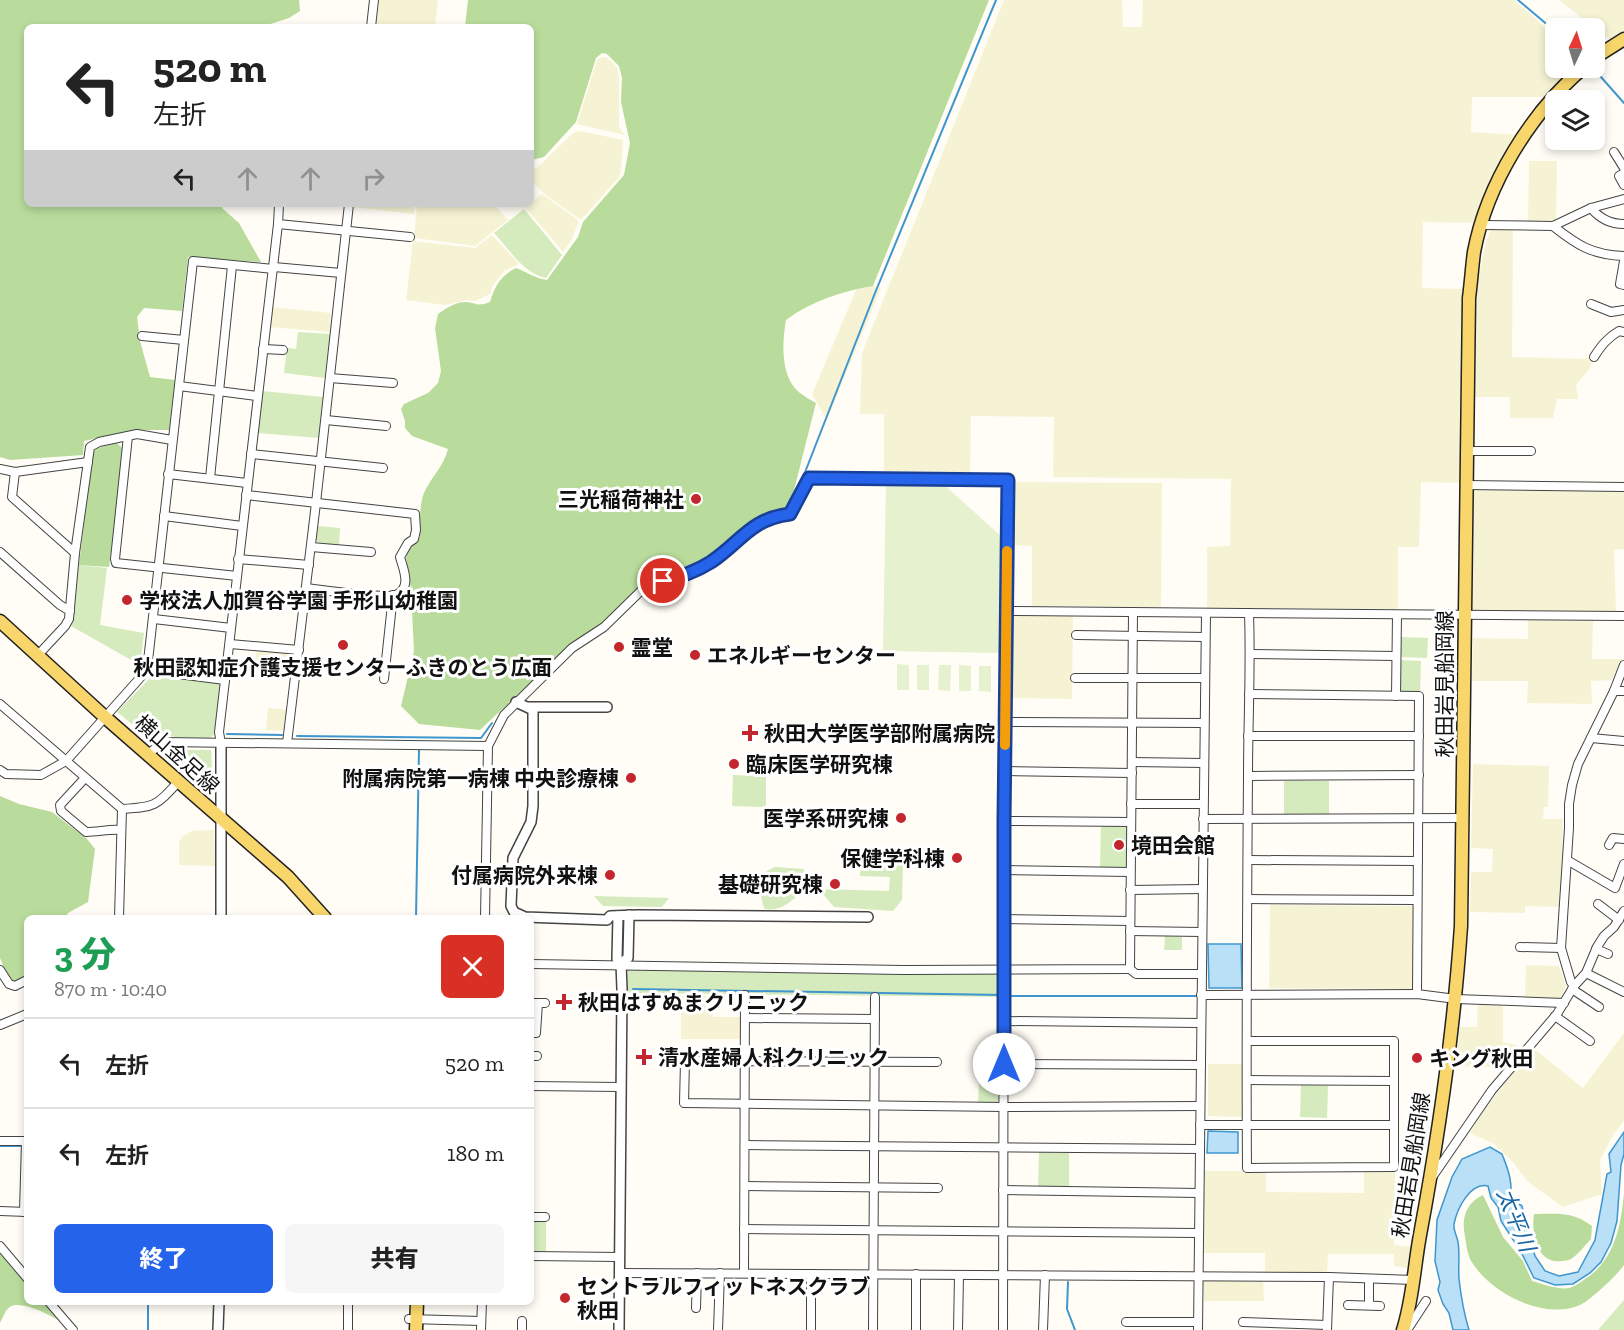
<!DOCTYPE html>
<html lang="ja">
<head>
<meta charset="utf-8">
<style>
  :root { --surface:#fff; --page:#f6f6f6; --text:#222; --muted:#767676; --line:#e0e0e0; --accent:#2563eb }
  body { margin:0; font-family:"Zilla Slab","Noto Sans JP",serif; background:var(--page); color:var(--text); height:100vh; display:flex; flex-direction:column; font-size:22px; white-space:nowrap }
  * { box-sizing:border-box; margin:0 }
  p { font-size:20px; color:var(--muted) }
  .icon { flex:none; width:33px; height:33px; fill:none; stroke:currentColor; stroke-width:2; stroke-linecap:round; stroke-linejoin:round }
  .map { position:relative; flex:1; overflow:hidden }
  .details { position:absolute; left:24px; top:915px; width:510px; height:390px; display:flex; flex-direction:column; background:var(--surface); border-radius:9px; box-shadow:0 3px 9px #0003 }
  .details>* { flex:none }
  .banner { position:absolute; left:24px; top:24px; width:510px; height:183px; border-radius:9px; box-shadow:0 3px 9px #0003; background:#fff; color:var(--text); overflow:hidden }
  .needle { width:39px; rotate:4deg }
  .tools { position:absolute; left:1545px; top:18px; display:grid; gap:12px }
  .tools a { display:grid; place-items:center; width:60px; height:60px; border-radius:9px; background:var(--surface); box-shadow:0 3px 9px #0003; font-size:30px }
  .pin { position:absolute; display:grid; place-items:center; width:51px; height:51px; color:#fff; margin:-26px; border:3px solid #fff; border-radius:50%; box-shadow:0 2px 6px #0007 }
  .me { position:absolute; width:66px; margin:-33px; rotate:0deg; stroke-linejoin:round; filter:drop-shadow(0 0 4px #0008) }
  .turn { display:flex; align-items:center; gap:21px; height:126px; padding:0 30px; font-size:27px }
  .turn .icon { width:78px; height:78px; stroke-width:2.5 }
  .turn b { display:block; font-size:42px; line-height:51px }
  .lanes { display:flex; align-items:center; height:57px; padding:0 30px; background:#0003; justify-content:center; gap:30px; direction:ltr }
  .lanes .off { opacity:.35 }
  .round { display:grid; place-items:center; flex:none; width:63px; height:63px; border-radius:9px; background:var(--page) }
  .overview { display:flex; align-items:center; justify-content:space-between; height:102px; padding:0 30px }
  h1 { font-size:36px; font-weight:800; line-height:45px; color:#1e9e55 }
  .cta { display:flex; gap:12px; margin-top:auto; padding:12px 30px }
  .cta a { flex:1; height:69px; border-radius:9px; background:var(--accent); color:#fff; font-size:24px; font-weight:800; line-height:69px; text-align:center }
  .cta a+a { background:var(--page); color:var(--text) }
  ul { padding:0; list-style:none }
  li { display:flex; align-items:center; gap:18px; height:90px; padding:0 30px; border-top:2px solid var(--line) }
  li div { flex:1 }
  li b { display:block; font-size:22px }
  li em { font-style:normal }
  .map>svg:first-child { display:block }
</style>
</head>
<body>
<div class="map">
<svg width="1624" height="1330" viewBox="0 0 1624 1330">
  <rect width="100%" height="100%" fill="#fffdf5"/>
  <g fill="#f6f3d4">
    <path d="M379 0H438L435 27H376Z"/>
    <path d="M1004 0H1122L1123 27H1142L1143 0H1514L1555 36 1556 68H1573L1546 97H1472L1471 132 1519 135 1477 223 1423 222 1422 288 1463 289 1460 483 1421 482 1419 547H1398V609L1207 608V547L1230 546 1231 479 1053 477 1054 417 971 416 970 477 884 476V414H860L862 353Z"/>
    <path d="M1559 0H1624V30L1609 39Z"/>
    <path d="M601 57H606L617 67 619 77V127L625 135 577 124 597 60Z"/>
    <path d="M580 131 623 140 621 170 619 177 581 220 547 196 531 181V168H537L573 133Z"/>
    <path d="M1529 161H1557L1556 221H1528Z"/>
    <path d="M542 194 579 221 572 239 563 252 525 207Z"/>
    <path d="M352 204H414V214L352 207Z"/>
    <path d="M417 204H493L508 220 475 246 414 238Z"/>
    <path d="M1492 228 1513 229 1512 357 1584 359 1592 356 1591 367 1576 385 1578 399H1557L1553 418H1510V397H1473L1476 289 1486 241Z"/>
    <path d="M492 235 519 264 504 271 493 285 490 294 475 301 467 300 445 305 406 300 413 241 475 248Z"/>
    <path d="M860 281 881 288 827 420 812 394Z"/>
    <path d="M271 307 331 313 330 332 269 327Z"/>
    <path d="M1012 482 1162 483 1161 607 1032 606V546L1011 545Z"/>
    <path d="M1472 486 1624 489V549L1614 550 1616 611H1471Z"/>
    <path d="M1013 614 1073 615 1072 699 1009 698 1010 617Z"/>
    <path d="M1528 618 1593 619 1592 659H1622L1612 680 1591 681 1592 704 1527 703 1528 681H1472L1473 638 1528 639Z"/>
    <path d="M256 648 295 652 294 669 255 665Z"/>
    <path d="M268 708 289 710 286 731 266 730Z"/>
    <path d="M1473 764 1549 766 1548 807H1544L1543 819H1563L1561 907 1525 906V913L1470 912 1471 872H1492L1493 849 1471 848Z"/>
    <path d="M214 830 215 866 179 865V842L183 836 193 831Z"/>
    <path d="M1270 905 1413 906V989L1269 988Z"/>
    <path d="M1526 965 1559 966 1566 985 1561 998H1525Z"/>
    <path d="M681 996H713V1017H742V1039H681Z"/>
    <path d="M1478 1004 1503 1006V1042L1523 1047 1507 1067 1452 1066 1460 1027H1477Z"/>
    <path d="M1624 1033V1121L1613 1135 1600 1160 1602 1194 1563 1207 1528 1182 1512 1161 1494 1144 1470 1133 1482 1112 1533 1048 1583 1088Z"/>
    <path d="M1208 1064H1244L1243 1117 1208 1116Z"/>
    <path d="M1204 1171H1266V1192L1364 1193V1172H1395L1394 1245 1412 1247 1411 1269 1394 1266V1254H1328L1327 1275H1265V1253H1204Z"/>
    <path d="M1263 1280 1264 1301H1204L1203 1281Z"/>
  </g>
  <g fill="#d5ebbd">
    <path d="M524 209 562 255 546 278C524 274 509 249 494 233Z"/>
    <path d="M298 332 330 334 325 378 284 373 287 348 296 349Z"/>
    <path d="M262 391 323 397 319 438 258 433Z"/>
    <path d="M317 526 340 528 339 545 319 543 315 539Z"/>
    <path d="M79 565 107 568 100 625 144 633 140 665 71 626Z"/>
    <path d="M1401 637 1428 638 1427 658 1400 657Z"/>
    <path d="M1400 660 1421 661 1420 693 1404 692 1399 689Z"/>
    <path d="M152 676 218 683 221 687 215 734 210 738 176 737 142 732 117 712Z"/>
    <path d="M171 750H211L213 789 166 755Z"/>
    <path d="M733 775 766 776V807L732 806Z"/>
    <rect x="1284" y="781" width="45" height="33"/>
    <path d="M1101 822H1131L1130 872 1100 871Z"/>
    <path d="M861 860 899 861 903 866 902 900 893 911 834 907 819 889 889 891 890 877 860 876Z"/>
    <path d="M775 867 804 869V877L783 876V888L806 889C792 899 784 912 765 909 758 898 762 882 767 871Z"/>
    <path d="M594 896 669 898 662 907 603 906Z"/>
    <path d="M1165 936 1182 937V950H1164Z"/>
    <path d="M628 968 1005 970V997L627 993Z"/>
    <path d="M979 1084 1001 1085V1098L997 1102H978Z"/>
    <path d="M1301 1085 1328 1086 1327 1118 1300 1117Z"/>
    <path d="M1039 1152 1069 1153V1187H1038Z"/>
    <path d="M531 1219H546V1253L531 1252Z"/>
    <path d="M1624 1300V1330H1598Z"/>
  </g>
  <g fill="#b9dc9c">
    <path d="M0 0H299L300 11 289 18 261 27H27V204H222V208L239 223 261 262 188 257 182 311 144 308 137 317 140 341 150 377 175 380 169 430H134L84 441 83 455 10 460 0 457Z"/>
    <path d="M468 0H989L873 286C843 291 811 301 786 320 782 342 780 377 800 393 805 397 811 400 816 403L789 510 745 529 701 561 649 580 606 620 577 641 534 679 480 730 419 724 401 706 414 651 411 590 406 558 409 547 420 537C420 522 419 506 424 493 431 477 444 466 448 449L412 436 405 428V421L401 409 404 404 428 393 438 383 441 371 435 328 438 314C447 308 455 302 466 302 477 303 477 307 490 302 495 286 500 276 516 268 527 272 536 279 547 280L578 237 583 222 624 175 630 143 621 102 622 78 619 66 607 54 602 53 596 58 576 122 544 157 531 160V27H465Z"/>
    <path d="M117 443 122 448 118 499 109 567 79 565 93 452 98 448Z"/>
    <path d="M0 796 19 804 52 812 87 839 95 849 88 902 68 913 66 918H27V975L13 983 9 980 0 958Z"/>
    <path d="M1624 1193V1265C1617 1275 1591 1300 1580 1305 1543 1321 1488 1292 1470 1259 1467 1252 1466 1243 1465 1236 1461 1218 1466 1203 1483 1195L1503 1237 1523 1261 1532 1281C1543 1284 1558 1290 1569 1288 1574 1287 1581 1282 1585 1279 1615 1260 1621 1225 1624 1193Z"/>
    <path d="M1534 1214C1558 1214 1572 1211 1592 1226L1591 1239C1585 1245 1579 1254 1571 1259 1569 1260 1565 1261 1562 1261 1537 1265 1531 1233 1534 1214Z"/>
    <path d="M0 1250 27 1282V1302H47L67 1326C57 1318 21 1299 10 1307 5 1310 3 1318 0 1323Z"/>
  </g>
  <g fill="#e6f2cf">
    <path d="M886 481 942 483 1003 538 1002 653 883 651Z"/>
    <path d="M897 664 909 665V690H897Z"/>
    <rect x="917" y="665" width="12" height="25"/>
    <path d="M939 665H951L950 691 938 690Z"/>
    <path d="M959 665 971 666V691H959Z"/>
    <path d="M979 666H991V692L979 691Z"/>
  </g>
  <g fill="#b9e0f7" stroke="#3f96cf" stroke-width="1.5">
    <path d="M1208 944H1241L1242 988H1209Z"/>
    <path d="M1208 1131 1238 1132V1153H1207Z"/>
    <path d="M1624 1132V1154L1621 1165 1617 1221 1611 1243 1601 1262 1590 1273 1573 1284 1555 1285 1534 1278 1521 1252 1501 1221 1498 1207 1491 1198 1488 1186C1470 1182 1457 1209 1454 1224 1453 1230 1457 1236 1458 1242 1460 1254 1458 1267 1459 1279 1461 1296 1464 1314 1469 1330H1453L1449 1313 1443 1304 1438 1290 1440 1282 1435 1261 1437 1220 1452 1177 1462 1159 1490 1147 1502 1154C1505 1162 1509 1171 1510 1179 1513 1193 1507 1197 1522 1206L1535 1256 1545 1271 1559 1276 1578 1272 1595 1240 1607 1174 1611 1172 1609 1154Z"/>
  </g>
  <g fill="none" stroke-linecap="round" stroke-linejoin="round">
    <g stroke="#3f96cf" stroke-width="2">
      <path d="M1518 0 1556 32"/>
      <path d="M1593 68 1624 103"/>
      <path d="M802 480 875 293 996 0"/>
      <path d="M227 734 282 735"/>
      <path d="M297 736 481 738 492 723"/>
      <path d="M416 918 419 750"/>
      <path d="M633 989 1002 995"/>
      <path d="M1012 996H1197"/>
      <path d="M0 1146H20"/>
      <path d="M1068 1282 1067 1309 1075 1330"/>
      <path d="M148 1330V1302"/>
    </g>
    <defs>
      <g id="minor">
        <path d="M371 27 374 0"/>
        <path d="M1614 152 1624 168"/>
        <path d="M1624 173 1619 176 1624 185"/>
        <path d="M1591 208C1600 219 1610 224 1624 224"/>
        <path d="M278 225 279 204"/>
        <path d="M1482 225 1553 226 1591 208 1624 199"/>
        <path d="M1553 226C1577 245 1592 255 1624 256"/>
        <path d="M1624 261 1620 284 1624 285"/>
        <path d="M274 267 341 273"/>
        <path d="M1591 304 1611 312 1624 310"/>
        <path d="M142 336 184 340"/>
        <path d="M263 349 283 350"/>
        <path d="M1594 357C1601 346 1607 338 1619 331L1624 332"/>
        <path d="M330 378 393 383"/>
        <path d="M179 386 257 396"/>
        <path d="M326 420 386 426"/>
        <path d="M128 436 115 559 116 563 237 576"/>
        <path d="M1466 451H1531"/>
        <path d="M251 454 383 468"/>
        <path d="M0 469 15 472 88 462"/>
        <path d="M15 472 12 497 75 553"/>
        <path d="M168 474 247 483"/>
        <path d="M210 478 232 266"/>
        <path d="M1466 485 1624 487"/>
        <path d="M246 495 415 514 416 530 414 539 408 543 400 557C402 565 407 576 405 584 404 589 400 593 396 595 383 599 323 590 306 588"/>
        <path d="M164 516 242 526"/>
        <path d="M311 547 371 552"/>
        <path d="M0 552 60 605 70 611"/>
        <path d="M238 559 309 565"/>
        <path d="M1007 611 1624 616"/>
        <path d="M154 619 231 628"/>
        <path d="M1076 635 1205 637"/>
        <path d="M230 644 299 650"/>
        <path d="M1250 654 1396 656"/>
        <path d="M38 655 65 626 69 619 75 553 90 447 99 442 137 434 172 440"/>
        <path d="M147 670 225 680"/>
        <path d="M1075 678H1205"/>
        <path d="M384 679 393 595"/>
        <path d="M1614 691H1624"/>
        <path d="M1249 694 1419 696 1417 994"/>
        <path d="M1396 696 1397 615"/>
        <path d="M0 704 122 809C156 807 156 806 179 781"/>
        <path d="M1005 722 1204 723"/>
        <path d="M1248 736H1419"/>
        <path d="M1591 738 1624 741"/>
        <path d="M287 743 316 503 349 204"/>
        <path d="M221 744 219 732 278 224 410 237"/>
        <path d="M149 753 164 742 488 746"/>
        <path d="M1132 762 1204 763"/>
        <path d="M0 770 6 774 41 775 66 761 147 670 193 261 273 269"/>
        <path d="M1005 771 1132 773"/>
        <path d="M1248 776 1419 775"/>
        <path d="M85 778 60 805 61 811 86 832C98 832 109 829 121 830"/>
        <path d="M1131 804H1203"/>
        <path d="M1203 819 1463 818"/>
        <path d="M1004 821 1131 822"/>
        <path d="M1609 845 1613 838 1624 839"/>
        <path d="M1131 847H1203"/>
        <path d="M1249 860 1418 861"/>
        <path d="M1567 860 1615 888 1624 864"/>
        <path d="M1004 870 1130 872"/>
        <path d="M1130 890 1202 889"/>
        <path d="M1248 899 1416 900"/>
        <path d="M1598 904 1619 920"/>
        <path d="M119 918 122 809"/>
        <path d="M485 918 488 746 504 715 572 648 604 627 648 584 686 576 710 563 755 525 790 514 809 478 1008 480 1004 821 1003 1330"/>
        <path d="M1004 919 1130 921"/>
        <path d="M1130 931 1202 932"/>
        <path d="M1520 947 1561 948"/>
        <path d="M1596 949 1608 954"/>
        <path d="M531 964 904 970 1130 969 1133 612"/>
        <path d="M1130 969 1136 974H1202"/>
        <path d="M0 970 9 984 15 986 27 980"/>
        <path d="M1586 973 1624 992"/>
        <path d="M1574 986 1571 982 1561 948 1569 828V804L1572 785 1578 764 1614 691 1624 665"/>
        <path d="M1572 989 1599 1007"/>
        <path d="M1201 995 1417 994 1456 999 1564 1003"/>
        <path d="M531 1003H545"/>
        <path d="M1555 1016 1590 1041"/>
        <path d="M746 1018 875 1019"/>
        <path d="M1005 1021 1201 1023"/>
        <path d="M0 1025 27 1014"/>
        <path d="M531 1033H536L538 1003"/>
        <path d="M1247 1041H1394V1167L1247 1168C1246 1037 1247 907 1248 776 1248 722 1251 667 1249 613"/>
        <path d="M531 1056H537"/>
        <path d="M937 1062 685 1061 684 1103 1004 1107 1200 1106"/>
        <path d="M1004 1064 1201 1065"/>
        <path d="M1247 1080 1394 1081"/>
        <path d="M531 1086 620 1087"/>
        <path d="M1200 1125H1394"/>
        <path d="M0 1141H27"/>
        <path d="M745 1145 1200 1149"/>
        <path d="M1433 1176 1492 1090 1557 1014 1574 986 1586 973 1597 947 1604 936 1614 927 1624 911"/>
        <path d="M745 1186 938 1188"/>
        <path d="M1003 1190 1199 1193"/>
        <path d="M0 1211 27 1212"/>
        <path d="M24 1212 26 1141"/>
        <path d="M531 1217H545"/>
        <path d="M744 1229 1199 1233"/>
        <path d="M0 1246 27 1278"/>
        <path d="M531 1256 619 1257"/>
        <path d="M619 1273 1329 1277 1414 1280"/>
        <path d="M744 1273 745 995"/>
        <path d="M811 1274V1330"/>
        <path d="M49 1302 73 1330"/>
        <path d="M1348 1305 1380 1306"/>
        <path d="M1369 1305V1279"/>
        <path d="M696 1308 697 1273"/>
        <path d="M409 1319 481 1321"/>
        <path d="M1126 1322H1198"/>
        <path d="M1243 1322 1327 1325"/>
        <path d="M348 1330V1302"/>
        <path d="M481 1330 482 1302"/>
        <path d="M522 1330V1321"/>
        <path d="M718 1330 720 1273"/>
        <path d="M873 1330 875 997"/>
        <path d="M916 1330V1274"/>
        <path d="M958 1330 959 1275"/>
        <path d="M1043 1330 1045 1275"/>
        <path d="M1198 1330 1206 613"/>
        <path d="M1327 1330 1329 1277"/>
        <path d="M1407 1330 1426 1301"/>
      </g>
      <g id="tertiary">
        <path d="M516 702 533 710V806L531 822 513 858 511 906 514 912 525 917 607 920 610 916 637 915 868 917"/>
        <path d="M529 707H607"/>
        <path d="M618 916 617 959 621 963 622 989 619 1330"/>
        <path d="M221 918V744"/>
        <path d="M621 963 628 958 629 915"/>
        <path d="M218 1330 219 1302"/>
      </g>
      <g id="primary">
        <path d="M1594 58 1624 39"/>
        <path d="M0 621 106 718 288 877 325 918"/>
        <path d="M416 1330 417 1302"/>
        <path d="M1403 1330C1413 1299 1414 1267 1420 1235 1439 1133 1454 1030 1461 926L1469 298C1471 283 1472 267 1474 252 1487 183 1531 113 1583 68"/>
      </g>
    </defs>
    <use href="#minor" stroke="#444" stroke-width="10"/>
    <use href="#tertiary" stroke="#444" stroke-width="12"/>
    <use href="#primary" stroke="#222" stroke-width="15"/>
    <use href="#minor" stroke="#fff" stroke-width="8"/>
    <use href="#tertiary" stroke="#fff" stroke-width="9"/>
    <use href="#primary" stroke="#f9d66b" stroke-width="12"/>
  </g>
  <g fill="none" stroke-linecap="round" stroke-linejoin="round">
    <defs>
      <path id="route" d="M663 581C681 577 695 572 711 562 741 542 750 519 790 514L809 478 1008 480 1004 821V1064"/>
    </defs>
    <use href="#route" stroke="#184099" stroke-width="15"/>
    <use href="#route" stroke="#2563eb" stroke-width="10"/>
    <path stroke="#f59e0b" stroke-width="10" d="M1005 745 1007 551"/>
  </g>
  <g fill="#c4262e" stroke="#fff" stroke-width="2">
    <circle cx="696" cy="499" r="6"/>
    <circle cx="127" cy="600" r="6"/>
    <circle cx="343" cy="645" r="6"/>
    <circle cx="619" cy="647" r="6"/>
    <circle cx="695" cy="655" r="6"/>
    <path d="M747 724h6v6h6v6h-6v6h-6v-6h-6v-6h6z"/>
    <circle cx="734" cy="764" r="6"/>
    <circle cx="631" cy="778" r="6"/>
    <circle cx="901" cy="818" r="6"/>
    <circle cx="1119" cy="845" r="6"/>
    <circle cx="957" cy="858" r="6"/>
    <circle cx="610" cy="875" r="6"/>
    <circle cx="835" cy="884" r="6"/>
    <path d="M561 993h6v6h6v6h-6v6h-6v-6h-6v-6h6z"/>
    <path d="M641 1048h6v6h6v6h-6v6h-6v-6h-6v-6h6z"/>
    <circle cx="1417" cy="1058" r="6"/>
    <circle cx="565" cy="1298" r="6"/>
  </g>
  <g text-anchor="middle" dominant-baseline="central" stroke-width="6" stroke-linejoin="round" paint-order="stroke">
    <g font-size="21" font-weight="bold" fill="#111" stroke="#fff" text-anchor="start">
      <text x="684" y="499" text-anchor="end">三光稲荷神社</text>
      <text x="139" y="600">学校法人加賀谷学園 手形山幼稚園</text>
      <text x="631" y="647">霊堂</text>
      <text x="707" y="655">エネルギーセンター</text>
      <text x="343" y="667" text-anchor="middle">秋田認知症介護支援センターふきのとう広面</text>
      <text x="764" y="733">秋田大学医学部附属病院</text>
      <text x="746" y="764">臨床医学研究棟</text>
      <text x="619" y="778" text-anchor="end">附属病院第一病棟 中央診療棟</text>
      <text x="889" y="818" text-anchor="end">医学系研究棟</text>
      <text x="1131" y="845">境田会館</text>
      <text x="945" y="858" text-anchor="end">保健学科棟</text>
      <text x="598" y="875" text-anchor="end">付属病院外来棟</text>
      <text x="823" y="884" text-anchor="end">基礎研究棟</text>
      <text x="578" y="1002">秋田はすぬまクリニック</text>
      <text x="658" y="1057">清水産婦人科クリニック</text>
      <text x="1429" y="1058">キング秋田</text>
      <text x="577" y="1286">セントラルフィットネスクラブ<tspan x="577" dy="24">秋田</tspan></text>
    </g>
    <g font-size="21" fill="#111" stroke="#fff">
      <text transform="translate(1444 684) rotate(-90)">秋田岩見船岡線</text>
      <text transform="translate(177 754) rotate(42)">横山金足線</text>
      <text transform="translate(1411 1165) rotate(-81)">秋田岩見船岡線</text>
    </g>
    <g font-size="22" font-style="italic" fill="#1768a6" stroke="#fff">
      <text transform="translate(1516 1220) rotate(68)">太平川</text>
    </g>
  </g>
</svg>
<div class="tools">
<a><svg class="needle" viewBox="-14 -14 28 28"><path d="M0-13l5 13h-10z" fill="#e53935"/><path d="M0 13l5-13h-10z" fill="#767676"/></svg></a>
<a><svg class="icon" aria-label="layers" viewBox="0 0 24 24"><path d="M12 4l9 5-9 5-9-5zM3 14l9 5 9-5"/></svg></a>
</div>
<div class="pin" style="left:663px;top:581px;background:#d93025"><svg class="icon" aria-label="arrive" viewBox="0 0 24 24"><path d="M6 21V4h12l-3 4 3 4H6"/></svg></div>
<svg class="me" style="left:1004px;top:1064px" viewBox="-20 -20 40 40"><circle r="19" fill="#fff"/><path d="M0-13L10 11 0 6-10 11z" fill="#2563eb"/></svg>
<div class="banner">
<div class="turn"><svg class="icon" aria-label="left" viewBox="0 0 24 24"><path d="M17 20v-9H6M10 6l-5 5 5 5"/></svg><div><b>520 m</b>左折</div></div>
<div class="lanes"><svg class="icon" aria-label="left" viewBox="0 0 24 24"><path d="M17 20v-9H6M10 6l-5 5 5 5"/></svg><svg class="icon off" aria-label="ahead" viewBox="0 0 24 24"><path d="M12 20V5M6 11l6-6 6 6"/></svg><svg class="icon off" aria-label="ahead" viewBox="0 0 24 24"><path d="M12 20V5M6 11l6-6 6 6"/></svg><svg class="icon off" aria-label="right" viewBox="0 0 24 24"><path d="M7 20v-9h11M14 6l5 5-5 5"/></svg></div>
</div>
<section class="details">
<div class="overview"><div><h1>3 分</h1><p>870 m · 10:40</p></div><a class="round" style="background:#d93025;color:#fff"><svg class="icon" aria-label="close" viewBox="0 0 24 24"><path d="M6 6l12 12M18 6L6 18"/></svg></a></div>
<ul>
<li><svg class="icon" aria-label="left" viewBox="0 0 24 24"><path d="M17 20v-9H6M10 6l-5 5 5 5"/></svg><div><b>左折</b></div><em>520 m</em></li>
<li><svg class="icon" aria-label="left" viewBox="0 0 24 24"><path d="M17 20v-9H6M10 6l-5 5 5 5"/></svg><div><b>左折</b></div><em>180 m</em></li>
</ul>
<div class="cta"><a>終了</a><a>共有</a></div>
</section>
</div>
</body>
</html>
